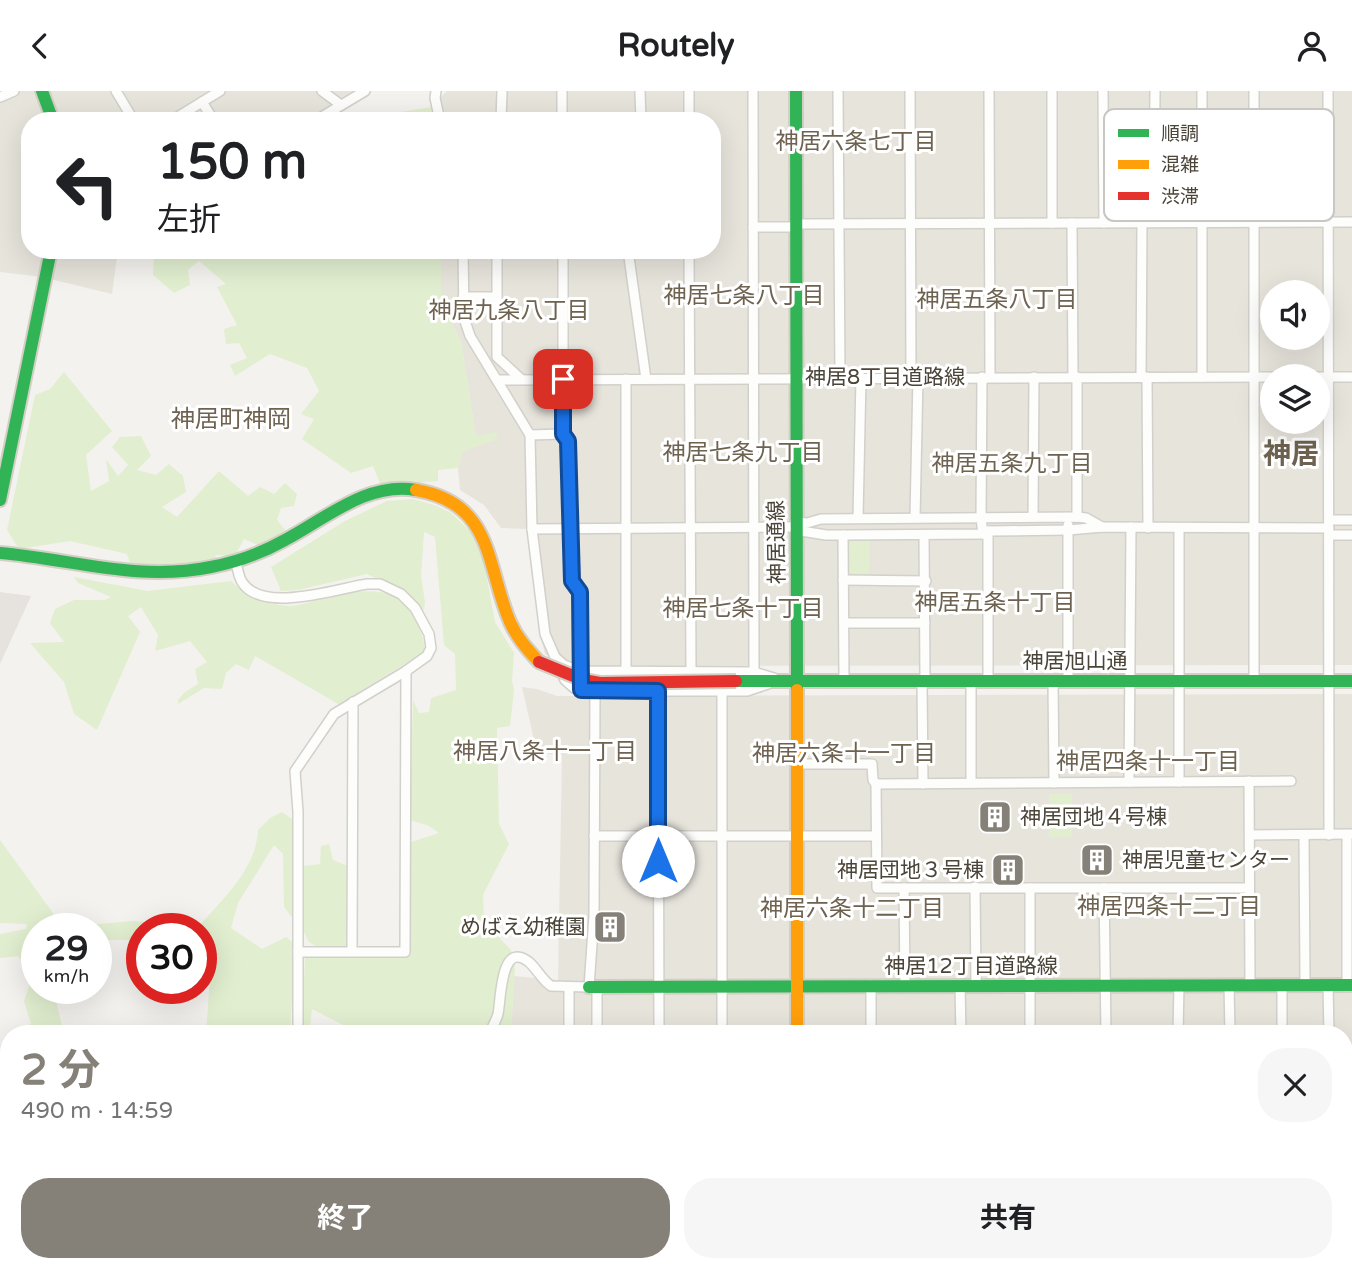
<!DOCTYPE html>
<html lang="ja">
<head>
<meta charset="utf-8">
<style>
  :root { --surface:#fff; --page:#f6f6f6; --text:#202124; --muted:#757577; --accent:#868178 }
  body { margin:0; font-family:"Varela Round","Noto Sans JP",sans-serif; background:var(--page); color:var(--text); height:100vh; display:flex; flex-direction:column; font-size:26px; white-space:nowrap }
  * { box-sizing:border-box; margin:0 }
  p { font-size:23px; color:var(--muted) }
  .icon { flex:none; width:38px; height:38px; fill:none; stroke:currentColor; stroke-width:2; stroke-linecap:round; stroke-linejoin:round }
  .map { position:relative; flex:1; overflow:hidden }
  .drawer { position:absolute; left:0px; top:934px; width:1353px; height:247px; display:flex; flex-direction:column; background:var(--surface); border-radius:28px 28px 0 0; box-shadow:0 7px 28px #0002 }
  .drawer>* { flex:none }
  .guide { position:absolute; left:21px; top:21px; width:700px; height:147px; border-radius:28px; box-shadow:0 7px 28px #0002; background:#fff; color:var(--text); overflow:hidden }
  .fabs { position:absolute; left:1260px; top:189px; display:grid; gap:14px }
  .fabs a { display:grid; place-items:center; width:70px; height:70px; border-radius:50%; background:var(--surface); box-shadow:0 7px 28px #0002; font-size:35px }
  .speed { position:absolute; left:21px; top:822px; display:flex; gap:14px; font-size:35px; font-weight:700; text-align:center }
  .speed>* { display:grid; place-content:center; width:91px; height:91px; border-radius:50%; background:var(--surface); box-shadow:0 7px 28px #0002; line-height:1 }
  .speed small { font-size:18px; font-weight:400 }
  .speed .limit { border:10px solid #d22; background:#fff; color:#111 }
  .pin { position:absolute; display:grid; place-items:center; width:60px; height:60px; color:#fff; margin:-30px; border-radius:14px; box-shadow:0 4px 10px #0006 }
  .me { position:absolute; width:77px; margin:-38px; rotate:0deg; stroke-linejoin:round; filter:drop-shadow(0 0 5px #0008) }
  .turn { display:flex; align-items:center; gap:24px; height:147px; padding:0 21px; font-size:32px }
  .turn .icon { width:91px; height:91px; stroke-width:2.5 }
  .turn b { display:block; font-size:49px; line-height:60px }
  .round { display:grid; place-items:center; flex:none; width:74px; height:74px; border-radius:28px; background:var(--page) }
  .summary { display:flex; align-items:center; justify-content:space-between; height:119px; padding:0 21px }
  h1 { font-size:42px; font-weight:700; line-height:52px; color:var(--accent) }
  .primary-button { display:flex; gap:14px; margin-top:auto; padding:14px 21px }
  .primary-button a { flex:1; height:80px; border-radius:28px; background:var(--accent); color:#fff; font-size:28px; font-weight:700; line-height:80px; text-align:center }
  .primary-button a+a { background:var(--page); color:var(--text) }
  header { display:flex; justify-content:space-between; align-items:center; height:91px; padding:0 21px; background:var(--surface); font-size:32px; font-weight:700 }
  .map>svg:first-child { display:block }
</style>
</head>
<body>
<header><svg class="icon" aria-label="back" viewBox="0 0 24 24"><path d="M15 5l-7 7 7 7"/></svg>Routely<svg class="icon" aria-label="person" viewBox="0 0 24 24"><circle cx="12" cy="8" r="4"/><path d="M4 21q1-7 8-7t8 7"/></svg></header>
<div class="map">
<svg width="1352" height="1181" viewBox="0 0 1352 1181">
  <rect width="100%" height="100%" fill="#f4f2ee"/>
  <g fill="#e7e4dc" fill-rule="evenodd">
    <path d="M0 0H354L309 30H30V159H118L112 203 42 186 0 181Z"/>
    <path d="M447 0H1352V574L572 575 545 563 541 546 527 438 501 437 484 414 460 399 458 377 463 360 498 347 476 346 461 251 441 212V159H712V30H434L431 16ZM1272 201H1318V247H1272ZM1272 285H1318V331H1272Z"/>
    <path d="M522 596 537 598 557 605 1352 603V1181H491V1172H1344V943H511L514 885 558 889 562 664 537 662Z"/>
  </g>
  <path fill="#e6e2de" d="M0 501 31 505 0 573Z"/>
  <g fill="#e1eecf">
    <path d="M431 16 434 30H345Z"/>
    <path d="M154 159H441V212L461 251 476 345 496 341 498 348 463 360 458 377 438 379V390L381 395 373 375 351 382 302 348 314 328 301 323 319 300 307 277 270 263 235 285 230 274 247 267 239 252 226 253 224 238 237 234 217 196 226 193 199 170 188 179 190 194 174 202 153 184Z"/>
    <path d="M64 281 112 340 86 364 91 400 109 390 106 368 118 385 128 374 112 356 120 346 141 345 151 365 137 379 156 384 169 373 183 385 186 401 162 416 177 426 219 380 248 405 260 396 274 403 285 392 297 403 294 415 281 417 277 429 285 439 282 448 260 455 244 448 235 465 215 464 219 470 131 475 127 463 70 450 19 458 7 439 35 304 50 298Z"/>
    <path d="M413 408 437 415 451 422 471 441 484 471 495 531 514 562 512 590 514 599 510 635 497 637 499 733 509 753 483 804 484 830 511 859 515 876 511 943H347V936L312 918 309 943 302 942 305 866 327 864 308 850 305 843 284 816 283 763 274 754 238 812 231 837 262 858 286 846 295 853 290 943H206L212 858 201 857V838H142V878L133 877 134 849H96V838H64L65 836 133 830 199 835C224 807 256 778 258 739L270 727 282 721 292 728 294 789 303 790V775L320 773 321 755 329 753 333 769 348 775V854L407 865 411 751 439 742 429 735 410 729 413 609 419 622 429 621 431 607 456 599 455 563 444 554 435 446 424 441 421 485 425 511 424 519 406 502 367 483 298 499 281 500 271 476 345 430 387 410Z"/>
    <path d="M848 449H870L869 483 848 482Z"/>
    <path d="M74 486 148 500 231 490C247 506 266 514 289 515 302 515 318 508 331 505 345 502 365 499 379 501 407 504 423 535 425 560 397 579 367 594 340 614L255 565 249 579 236 573 226 582 222 598 204 597 178 613V609L185 601 198 593 195 578 207 571 190 550 155 560 158 544 141 516 128 525 140 541 97 639 74 623 64 591 30 552 64 551 50 532 55 518 74 509H105L111 506 78 492Z"/>
    <path d="M1049 703H1072V747L1049 746Z"/>
    <path d="M0 749 53 822 51 838H37V898H53L64 943H15L31 933 24 910 33 884 18 865 0 867V843L26 838 27 833 0 832Z"/>
    <path d="M9 1075V1172L424 1173 421 1181H0V1079L6 1081Z"/>
    <rect x="1187" y="1173" width="38" height="8"/>
  </g>
  <g fill="none" stroke-linecap="round" stroke-linejoin="round">
    <defs>
      <g id="street">
        <path d="M116 0 134 30"/>
        <path d="M322 0 341 14"/>
        <path d="M436 0 435 7 440 30"/>
        <path d="M562 0V30"/>
        <path d="M640 0 641 30"/>
        <path d="M689 0V30"/>
        <path d="M753 0 754 581"/>
        <path d="M838 0 840 286"/>
        <path d="M910 0 911 286"/>
        <path d="M989 0 990 286"/>
        <path d="M1052 0V132"/>
        <path d="M1103 0 1104 132"/>
        <path d="M1254 0V589"/>
        <path d="M1328 0 1329 744"/>
        <path d="M0 6 14 0"/>
        <path d="M202 11 214 30"/>
        <path d="M171 30 220 0"/>
        <path d="M315 30 365 0"/>
        <path d="M501 30 502 0"/>
        <path d="M1154 131 1155 0"/>
        <path d="M1072 132 1073 286"/>
        <path d="M796 133 1352 131"/>
        <path d="M753 136H796"/>
        <path d="M463 159 464 227 470 245 530 344 532 438 545 543 565 589 574 597 595 600H747L768 593"/>
        <path d="M497 159V266L521 288"/>
        <path d="M628 159 646 288"/>
        <path d="M689 159 691 580"/>
        <path d="M463 206H496"/>
        <path d="M982 286 981 427 983 443"/>
        <path d="M1141 286 1142 131"/>
        <path d="M1147 286 1148 437"/>
        <path d="M1202 286V0"/>
        <path d="M1318 286H1352"/>
        <path d="M497 289 1272 286"/>
        <path d="M563 343 568 350 572 490 580 501V590"/>
        <path d="M530 344 563 343V159"/>
        <path d="M1033 426 1034 286"/>
        <path d="M1077 426V286"/>
        <path d="M858 427 861 286"/>
        <path d="M915 427 918 286"/>
        <path d="M1329 429H1352"/>
        <path d="M795 431 807 432 821 428 1077 426 1086 427 1102 436"/>
        <path d="M1179 437V691"/>
        <path d="M532 438 795 436"/>
        <path d="M795 439 826 444H843L983 443 988 440 1068 439 1103 436 1329 437"/>
        <path d="M988 440V589"/>
        <path d="M843 444 844 589"/>
        <path d="M924 444 925 589"/>
        <path d="M1329 444H1352"/>
        <path d="M235 470C238 476 238 485 242 491 262 523 336 498 367 493H380L401 503 415 517 429 543 431 557 427 565 406 580 334 623 295 680 298 721V943"/>
        <path d="M843 489 926 490"/>
        <path d="M844 532H925"/>
        <path d="M555 566 564 574 580 580 754 581 774 587"/>
        <path d="M922 589 923 693"/>
        <path d="M971 590V692"/>
        <path d="M1053 590 1054 692"/>
        <path d="M1068 590V434"/>
        <path d="M626 598V288"/>
        <path d="M658 600 659 943"/>
        <path d="M722 600V943"/>
        <path d="M797 673H872L873 689 876 693 877 797H1249"/>
        <path d="M1249 690 1250 894"/>
        <path d="M1129 691 1131 436"/>
        <path d="M876 693 1291 690"/>
        <path d="M1250 744 1352 743"/>
        <path d="M1304 744 1305 894"/>
        <path d="M594 745H876"/>
        <path d="M975 796 976 894"/>
        <path d="M904 797 905 894"/>
        <path d="M1030 797V943"/>
        <path d="M1104 797 1106 943"/>
        <path d="M352 860 353 611"/>
        <path d="M298 861H405L406 580"/>
        <path d="M871 894V943"/>
        <path d="M960 894 961 943"/>
        <path d="M1229 894 1230 943"/>
        <path d="M1282 894V943"/>
        <path d="M1328 894 1329 943"/>
        <path d="M1347 894V744"/>
        <path d="M489 943C492 937 496 930 498 923 501 910 500 848 529 871 537 878 542 889 551 895L589 896 594 825 595 600"/>
        <path d="M569 943V897"/>
        <path d="M597 943V896"/>
        <path d="M1178 943 1179 894"/>
        <path d="M1344 1048H1352"/>
        <path d="M722 1172V1181"/>
        <path d="M932 1172V1181"/>
        <path d="M1030 1172V1181"/>
        <path d="M1182 1172V1181"/>
        <path d="M462 1181V1172"/>
        <path d="M511 1181V1172"/>
        <path d="M553 1181H593"/>
        <path d="M658 1181V1172"/>
        <path d="M871 1181V1172"/>
        <path d="M967 1181V1172"/>
        <path d="M1103 1181V1172"/>
        <path d="M1229 1181V1172"/>
        <path d="M1270 1181V1172"/>
        <path d="M1330 1181V1172"/>
      </g>
      <g id="fast">
        <path d="M42 0 53 30"/>
        <path d="M796 0 797 599"/>
        <path d="M0 409 51 159"/>
        <path d="M0 462C71 468 138 491 211 476 237 471 262 462 285 449 325 428 368 390 416 399"/>
        <path d="M736 590H1352"/>
        <path d="M589 896 1352 894"/>
        <path d="M797 1172V1181"/>
      </g>
      <g id="slow">
        <path d="M416 399C494 412 486 475 510 531 517 547 528 559 539 571"/>
        <path d="M797 599V943"/>
      </g>
    </defs>
    <use href="#street" stroke="#d2d0cb" stroke-width="12"/>
    <use href="#fast" stroke="#d3cfc5" stroke-width="16"/>
    <use href="#slow" stroke="#d3cfc5" stroke-width="16"/>
    <use href="#street" stroke="#fdfdfc" stroke-width="9"/>
    <use href="#fast" stroke="#30b455" stroke-width="12"/>
    <use href="#slow" stroke="#ff9f0a" stroke-width="12"/>
    <defs>
      <path id="jam-bridge" d="M539 571 583 589 600 592 736 590"/>
    </defs>
    <use href="#jam-bridge" stroke="#d3cfc5" stroke-width="16" stroke-linecap="butt"/>
    <use href="#jam-bridge" stroke="#e5322d" stroke-width="12"/>
  </g>
  <g fill="none" stroke-linecap="round" stroke-linejoin="round">
    <defs>
      <path id="route" d="M563 288V343L568 350 572 490 580 501 581 599 658 600V770"/>
    </defs>
    <use href="#route" stroke="#114b97" stroke-width="18"/>
    <use href="#route" stroke="#1a73e8" stroke-width="12"/>
  </g>
  <defs>
    <symbol id="building-square" viewBox="-11 -11 22 22"><rect x="-9" y="-9" width="18" height="18" rx="4" fill="#868178" stroke="#fff"/><path d="M-4-6H4V6H1V3H-1V6H-4ZM-2.5-4.3h1.7v1.8h-1.7ZM.8-4.3h1.7v1.8H.8ZM-2.5-1h1.7V.8h-1.7ZM.8-1h1.7V.8H.8Z" fill="#fff"/></symbol>
  </defs>
  <g fill-rule="evenodd">
    <use href="#building-square" x="976" y="707" width="38" height="38"/>
    <use href="#building-square" x="1078" y="750" width="38" height="38"/>
    <use href="#building-square" x="989" y="760" width="38" height="38"/>
    <use href="#building-square" x="591" y="817" width="38" height="38"/>
  </g>
  <g text-anchor="middle" dominant-baseline="central" stroke-width="6" stroke-linejoin="round" paint-order="stroke">
    <g font-size="21" fill="#4b4439" stroke="#fff">
      <text x="885" y="286">神居8丁目道路線</text>
      <text transform="translate(777 451) rotate(-91)">神居通線</text>
      <text x="1075" y="570">神居旭山通</text>
      <text x="971" y="875">神居12丁目道路線</text>
    </g>
    <g font-size="21" fill="#4b4439" stroke="#fff" text-anchor="start">
      <text x="1020" y="726">神居団地４号棟</text>
      <text x="1122" y="769">神居児童センター</text>
      <text x="984" y="779" text-anchor="end">神居団地３号棟</text>
      <text x="586" y="836" text-anchor="end">めばえ幼稚園</text>
    </g>
    <g font-size="23" fill="#6e6250" stroke="#fff">
      <text x="856" y="51">神居六条七丁目</text>
      <text x="744" y="205">神居七条八丁目</text>
      <text x="997" y="209">神居五条八丁目</text>
      <text x="509" y="220">神居九条八丁目</text>
      <text x="743" y="362">神居七条九丁目</text>
      <text x="1012" y="373">神居五条九丁目</text>
      <text x="995" y="512">神居五条十丁目</text>
      <text x="743" y="518">神居七条十丁目</text>
      <text x="545" y="661">神居八条十一丁目</text>
      <text x="844" y="663">神居六条十一丁目</text>
      <text x="1148" y="671">神居四条十一丁目</text>
      <text x="1169" y="816">神居四条十二丁目</text>
      <text x="852" y="818">神居六条十二丁目</text>
    </g>
    <g font-size="24" fill="#6e6250" stroke="#fff">
      <text x="231" y="328">神居町神岡</text>
    </g>
    <g font-size="28" font-weight="bold" fill="#6e6250" stroke="#fff">
      <text x="1291" y="363">神居</text>
    </g>
  </g>
  <rect x="1104" y="18" width="230" height="112" rx="10" fill="#fff" stroke="#c9c7c4" stroke-width="2"/>
  <rect x="1118" y="38" width="31" height="8" fill="#30b455"/>
  <rect x="1118" y="69" width="31" height="9" fill="#ff9f0a"/>
  <rect x="1118" y="101" width="31" height="8" fill="#e5322d"/>
  <g font-size="19" fill="#4b4439">
    <text x="1161" y="49">順調</text>
    <text x="1161" y="80">混雑</text>
    <text x="1161" y="112">渋滞</text>
  </g>
</svg>
<div class="fabs">
<a><svg class="icon" aria-label="sound" viewBox="0 0 24 24"><path d="M4 9h4l5-4v14l-5-4H4zM17 9q2 3 0 6"/></svg></a>
<a><svg class="icon" aria-label="layers" viewBox="0 0 24 24"><path d="M12 4l9 5-9 5-9-5zM3 14l9 5 9-5"/></svg></a>
</div>
<div class="speed"><div>29<small>km/h</small></div><div class="limit">30</div></div>
<div class="pin" style="left:563px;top:288px;background:#d93025"><svg class="icon" aria-label="arrive" viewBox="0 0 24 24"><path d="M6 21V4h12l-3 4 3 4H6"/></svg></div>
<svg class="me" style="left:658px;top:770px" viewBox="-20 -20 40 40"><circle r="19" fill="#fff"/><path d="M0-13L10 11 0 6-10 11z" fill="#1a73e8"/></svg>
<div class="guide">
<div class="turn"><svg class="icon" aria-label="left" viewBox="0 0 24 24"><path d="M17 20v-9H6M10 6l-5 5 5 5"/></svg><div><b>150 m</b>左折</div></div>
</div>
<section class="drawer">
<div class="summary"><div><h1>2 分</h1><p>490 m · 14:59</p></div><a class="round"><svg class="icon" aria-label="close" viewBox="0 0 24 24"><path d="M6 6l12 12M18 6L6 18"/></svg></a></div>
<div class="primary-button"><a>終了</a><a>共有</a></div>
</section>
</div>
</body>
</html>
